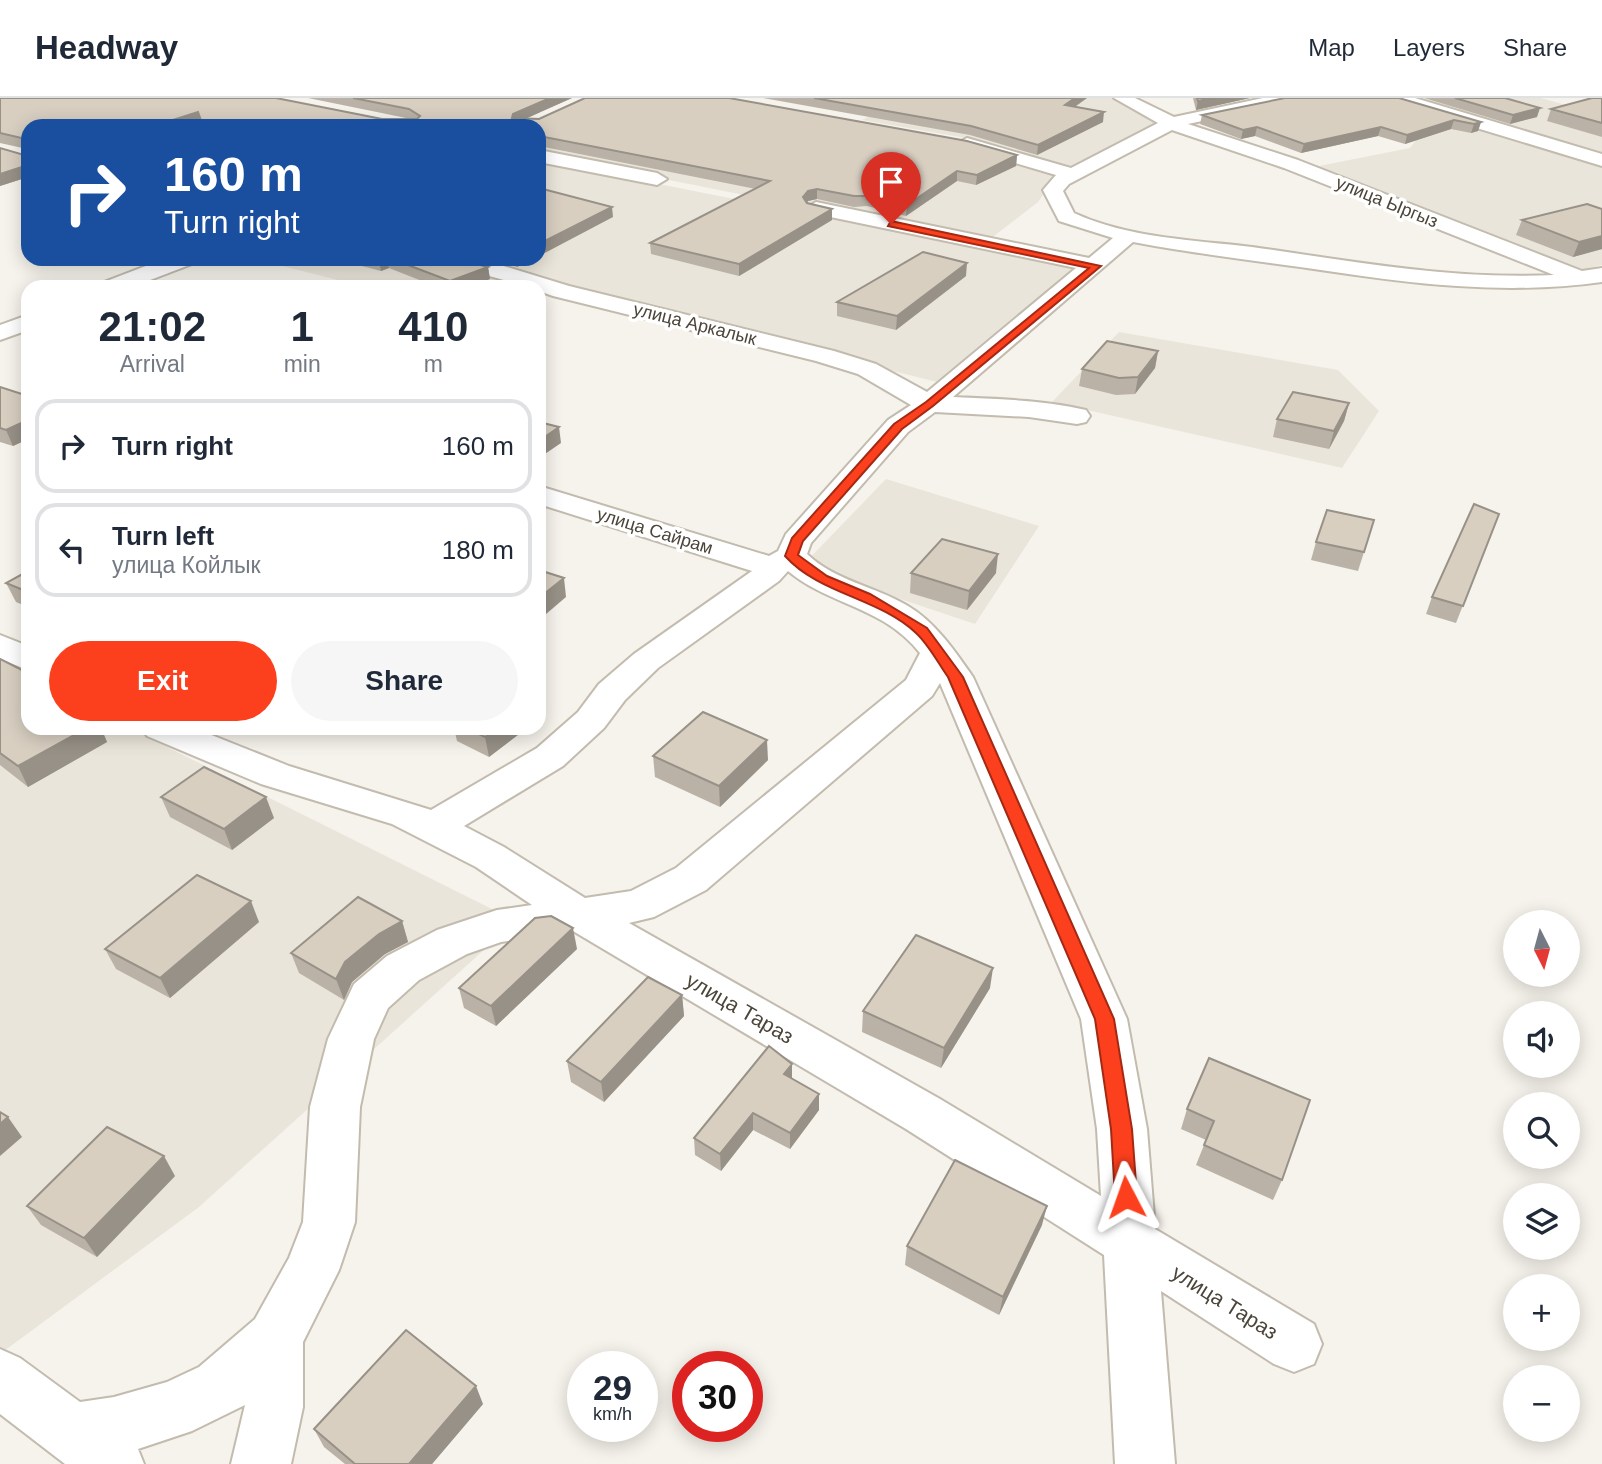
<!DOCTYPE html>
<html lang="en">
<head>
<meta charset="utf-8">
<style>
  :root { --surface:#fff; --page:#f6f6f7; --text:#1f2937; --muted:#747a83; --line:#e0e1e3; --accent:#fc3f1d }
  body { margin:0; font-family:Arial,sans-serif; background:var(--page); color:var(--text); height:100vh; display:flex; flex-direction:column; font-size:26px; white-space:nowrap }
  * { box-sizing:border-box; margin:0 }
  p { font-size:23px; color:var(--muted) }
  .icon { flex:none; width:38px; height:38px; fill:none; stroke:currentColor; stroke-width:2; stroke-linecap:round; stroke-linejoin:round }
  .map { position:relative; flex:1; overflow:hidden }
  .details { position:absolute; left:21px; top:182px; width:525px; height:455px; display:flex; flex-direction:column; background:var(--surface); border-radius:21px; box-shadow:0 4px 18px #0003 }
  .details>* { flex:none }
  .banner { position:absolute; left:21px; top:21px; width:525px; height:147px; border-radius:21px; box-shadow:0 4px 18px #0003; background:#1a4fa0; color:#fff; overflow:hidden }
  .needle { width:46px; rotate:174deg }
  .buttons { position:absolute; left:1503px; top:812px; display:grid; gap:14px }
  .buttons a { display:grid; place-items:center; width:77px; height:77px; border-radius:50%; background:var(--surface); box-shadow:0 4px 18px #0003; font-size:35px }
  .speed { position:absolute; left:567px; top:1253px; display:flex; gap:14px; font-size:35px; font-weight:700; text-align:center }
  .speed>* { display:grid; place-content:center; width:91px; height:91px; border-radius:50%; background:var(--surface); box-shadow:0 4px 18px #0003; line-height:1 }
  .speed small { font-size:18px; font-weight:400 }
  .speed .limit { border:10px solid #d22; background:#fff; color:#111 }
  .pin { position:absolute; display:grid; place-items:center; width:60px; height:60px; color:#fff; margin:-72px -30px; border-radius:50% 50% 50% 0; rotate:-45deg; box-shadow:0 0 7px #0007 }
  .pin .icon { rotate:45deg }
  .me { position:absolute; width:77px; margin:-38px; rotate:356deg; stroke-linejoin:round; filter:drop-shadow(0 0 5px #0008) }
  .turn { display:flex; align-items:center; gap:24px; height:147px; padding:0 28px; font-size:32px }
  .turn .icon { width:91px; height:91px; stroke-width:2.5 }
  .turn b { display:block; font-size:49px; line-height:60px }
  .eta { display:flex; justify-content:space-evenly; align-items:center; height:119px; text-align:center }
  .eta b { font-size:42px; font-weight:800; line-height:49px }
  .cta { display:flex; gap:14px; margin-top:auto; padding:14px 28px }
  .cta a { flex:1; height:80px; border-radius:42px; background:var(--accent); color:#fff; font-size:28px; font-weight:800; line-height:80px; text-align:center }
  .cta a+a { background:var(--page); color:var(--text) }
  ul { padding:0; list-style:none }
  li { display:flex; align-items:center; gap:21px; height:94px; margin:0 14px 10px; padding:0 14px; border:4px solid var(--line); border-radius:21px }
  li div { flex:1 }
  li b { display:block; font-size:26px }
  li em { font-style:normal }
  header { display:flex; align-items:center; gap:42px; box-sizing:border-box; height:98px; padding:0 35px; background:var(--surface); border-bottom:2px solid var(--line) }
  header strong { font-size:33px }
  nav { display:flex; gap:38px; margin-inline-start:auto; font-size:24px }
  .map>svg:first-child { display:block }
</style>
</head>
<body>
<header>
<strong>Headway</strong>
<nav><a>Map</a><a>Layers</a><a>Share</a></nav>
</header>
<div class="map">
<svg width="1602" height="1366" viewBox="0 0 1602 1366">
  <rect width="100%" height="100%" fill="#f6f3ec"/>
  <g fill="#eae5da">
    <path d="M710 0 1060 72 1038 104 985 145 539 56V28H524Z"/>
    <path d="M907 0H1112L1160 23 1072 68 983 43 862 22Z"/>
    <path d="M1440 0H1541L1602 17V61L1418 5Z"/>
    <path d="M1456 24 1602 70V167L1574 174 1304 71 1410 50 1424 32Z"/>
    <path d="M539 62 1075 169 941 285 444 161H539Z"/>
    <path d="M255 161H417L529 188 365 189Z"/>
    <path d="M1119 234 1338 272 1379 313 1342 370 1052 304Z"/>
    <path d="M886 381 1039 428 975 526 802 468Z"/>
    <path d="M0 565 28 630H129L516 823 199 1109 0 1256Z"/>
  </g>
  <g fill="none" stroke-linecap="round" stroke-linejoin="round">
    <defs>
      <g id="street">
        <path d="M1114 0H1135L1174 19 1263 0H1294L1292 4 1188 26 1298 62 1582 173 1602 170V184C1501 198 1406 185 1307 170 1249 162 1191 155 1133 144L953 299C997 301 1043 302 1086 312L1090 318 1086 324 1077 326 1029 319 935 314 908 334 811 445 807 456C835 483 875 488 908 508 935 524 955 553 973 579L1127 921 1147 1031 1155 1131 1314 1226 1322 1246 1314 1266 1294 1274 1274 1266 1161 1193 1175 1366H1115L1104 1157 906 1031 573 833 501 844 467 856 419 882 388 910 374 941 360 1009 355 1124 339 1172 303 1244V1309L291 1366H231L245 1307 192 1333 138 1351 144 1366H65L0 1316V1251L20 1260 80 1304 114 1299 167 1284 199 1269 255 1221 289 1160 303 1124 310 1009 328 941 354 886 387 858 437 832 497 812 532 807 476 769 392 726 261 686 147 638 142 630H194L289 668 431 712 537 650 578 614 599 586 634 556 752 473 539 406V388L769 458 778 453 786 436 888 322 911 307 858 276 816 263 553 198 539 193V189H529L446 166 443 161H481L569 188 834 253 876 266 927 294 1076 170 816 116 806 110 816 104 1089 160 1113 140 1059 123 1043 92 1056 77 961 49 958 45 967 40 1071 70 1158 25ZM1172 32 1284 70 1554 177C1452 182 1352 163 1252 149 1194 142 1128 140 1074 115L1063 93 1069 86ZM788 473C830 508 883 508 920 555L906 582 676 770 631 793 585 800 504 749 464 728 563 668 604 630 625 602 658 570 779 483ZM940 585 1081 921 1097 1031 1101 1098 940 1001 629 825 654 819 706 792 932 598Z"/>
        <path d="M1389 0H1415L1602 56V68L1391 4Z"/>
        <path d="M539 52 657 75 667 81 657 87 539 64Z"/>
        <path d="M164 161H195L192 166 132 189H101L104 184Z"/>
        <path d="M28 217V232L0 242V227Z"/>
        <path d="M0 537 28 548V572L0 561Z"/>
      </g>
    </defs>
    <use href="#street" stroke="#c2bbae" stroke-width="4"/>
    <use href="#street" fill="#fff" fill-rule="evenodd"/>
  </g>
  <g fill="#bab2a6">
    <path d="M0 0 382 21H411L308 0H572L526 20 1017 57 1016 68 976 87 957 83 906 118 867 108 854 109 817 101 808 103 807 105 832 122 739 178 651 156 650 145 756 91 539 48V28H203L201 24 28 28V79L0 88 24 57 27 55V51L0 45Z"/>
    <path d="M763 0H1087L1075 9 1103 24 1037 57 970 37Z"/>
    <path d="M1193 0H1250L1196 12Z"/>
    <path d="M1285 0 1481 24 1478 33 1471 35 1451 31 1405 46 1378 38 1301 55 1255 38 1241 41 1200 26 1202 17Z"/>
    <path d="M1424 0H1505L1537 19 1510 26Z"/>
    <path d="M1602 0V39L1547 23 1551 11Z"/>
    <path d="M1602 111V151L1573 159 1516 137 1522 122Z"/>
    <path d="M335 161H457L488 169 490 181 467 189H437L389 170 381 173Z"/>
    <path d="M490 161H533L517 169Z"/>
    <path d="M966 178 896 232 837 218V204Z"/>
    <path d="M1158 253 1155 270 1135 296 1116 297 1079 288 1082 271Z"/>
    <path d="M0 289 28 298V341L13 348 0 344Z"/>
    <path d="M1349 305 1344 323 1329 351 1273 339 1277 321Z"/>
    <path d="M1499 416 1456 525 1426 516 1432 499Z"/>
    <path d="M1316 444 1364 454 1358 473 1311 462Z"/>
    <path d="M28 473V509L16 504 6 485Z"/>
    <path d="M911 475H996L967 512 910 495Z"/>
    <path d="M0 561 28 630H101L107 644 28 689 0 667Z"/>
    <path d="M454 630H527L489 659 457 643Z"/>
    <path d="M653 658 768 662 720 709 655 679Z"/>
    <path d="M161 699 274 720 232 752 170 719Z"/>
    <path d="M402 823 408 844 385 856 352 884 344 902 299 875 291 855Z"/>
    <path d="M259 824 170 900 116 871 105 851Z"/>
    <path d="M577 851 496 928 464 910 459 890Z"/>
    <path d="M990 890 941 970 862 934 863 913Z"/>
    <path d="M682 897 684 918 604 1004 571 984 567 963Z"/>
    <path d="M1209 960 1282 1082 1273 1102 1196 1067 1206 1042 1181 1031 1187 1011Z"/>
    <path d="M792 966V981L819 996V1012L790 1051 753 1032 721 1073 695 1057 694 1040Z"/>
    <path d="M175 1078 97 1159 41 1127 27 1108Z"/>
    <path d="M1042 1127 999 1217 905 1167 907 1148Z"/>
    <path d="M483 1306 432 1366H345L324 1349 314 1331Z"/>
  </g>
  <g fill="#979187">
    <path d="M550 0H572L514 26 512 20 513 16Z"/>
    <path d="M1075 0H1087L1064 16 1065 7Z"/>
    <path d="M1212 0H1250L1196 12 1198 3Z"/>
    <path d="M1540 10 1537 19 1510 26 1513 17Z"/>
    <path d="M198 14 201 24 188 28H154Z"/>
    <path d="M1104 14 1103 24 1037 57 1038 47Z"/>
    <path d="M1454 22 1451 31 1405 46 1407 37Z"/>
    <path d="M1481 24 1478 33 1471 35 1474 26Z"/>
    <path d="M1257 29 1255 38 1241 41 1243 32Z"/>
    <path d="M1381 29 1378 38 1301 55 1304 46Z"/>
    <path d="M1017 57 1016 68 976 87 977 77Z"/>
    <path d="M28 67V79L0 88V76Z"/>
    <path d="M957 73V83L906 118 907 107Z"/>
    <path d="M817 91V101L808 103 803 110V99L808 93Z"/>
    <path d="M612 109 613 119 539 158V146Z"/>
    <path d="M832 111V122L739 178V166Z"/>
    <path d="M1602 138V151L1573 159 1579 144Z"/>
    <path d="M381 161H387L389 170 381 173 379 162Z"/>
    <path d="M516 161H533L517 169Z"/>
    <path d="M967 165 966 178 896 232 897 218Z"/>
    <path d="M488 169 490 181 467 189H451L450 183Z"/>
    <path d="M1158 253 1155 270 1135 296 1138 279Z"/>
    <path d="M1349 305 1344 323 1329 351 1334 333Z"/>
    <path d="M28 322V341L13 348 6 332Z"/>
    <path d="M559 329 561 345 539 360V343Z"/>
    <path d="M998 456 996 475 967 512 969 493Z"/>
    <path d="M564 480 566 499 539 522V500Z"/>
    <path d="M542 596 546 616 539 621V598Z"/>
    <path d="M87 630H101L107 644 28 689 18 668Z"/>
    <path d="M497 630H527L489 659 485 639Z"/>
    <path d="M767 642 768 662 720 709 719 688Z"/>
    <path d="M266 699 274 720 232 752 224 731Z"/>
    <path d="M251 803 259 824 170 900 160 880Z"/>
    <path d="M402 823 408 844 385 856 352 884 344 902 336 881 345 864 379 836Z"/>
    <path d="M573 830 577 851 496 928 491 908Z"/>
    <path d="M993 870 990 890 941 970 944 950Z"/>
    <path d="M682 897 684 918 604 1004 601 984Z"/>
    <path d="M792 966V983L784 976Z"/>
    <path d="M819 996V1012L790 1051V1035Z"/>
    <path d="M753 1015V1032L721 1073 720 1056Z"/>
    <path d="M8 1019 22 1039 0 1058V1026Z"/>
    <path d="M164 1058 175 1078 97 1159 84 1140Z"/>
    <path d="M1047 1108 1042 1127 999 1217 1003 1199Z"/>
    <path d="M476 1288 483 1306 432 1366H409Z"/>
  </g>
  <g fill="#d8cfc1" stroke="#979187" stroke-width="2">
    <path d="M0 0H276L382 21H417L420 18 409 11 353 0H550L513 16 512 20 539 21 585 0H729L967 43 1017 57 977 77 957 73 907 107 868 98H854L817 91 808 93 803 99 807 105 832 111 739 166 650 145 770 83 539 38V28H487L479 26V28H203L198 14 154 28H28V67L0 76V50L24 57 27 55 26 41 0 35Z"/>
    <path d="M814 0H1075L1065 7 1104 14 1038 47 971 28Z"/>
    <path d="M1197 0H1212L1198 3Z"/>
    <path d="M1285 0H1399L1481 24 1474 26 1454 22 1407 37 1381 29 1304 46 1257 29 1243 32 1202 17Z"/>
    <path d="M1455 0H1505L1540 10 1513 17Z"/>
    <path d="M1592 0H1602V25L1551 11Z"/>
    <path d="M539 90 612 109 539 146Z"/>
    <path d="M1587 106 1602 111V138L1579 144 1522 122Z"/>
    <path d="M923 154 967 165 897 218 837 204Z"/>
    <path d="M392 161H457L488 169 450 183Z"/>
    <path d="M1107 243 1158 253 1138 279 1119 280 1082 271Z"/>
    <path d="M0 289 28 298V322L6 332 0 330Z"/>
    <path d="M1293 294 1349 305 1334 333 1277 321Z"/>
    <path d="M539 324 559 329 539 343Z"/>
    <path d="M1474 406 1499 416 1463 508 1432 499Z"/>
    <path d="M1327 412 1374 422 1364 454 1316 444Z"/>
    <path d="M942 441 998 456 969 493 911 475Z"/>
    <path d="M539 472 564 480 539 500Z"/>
    <path d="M28 473V494L6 485Z"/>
    <path d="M0 561 18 570 28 576V630H87L18 668 0 655Z"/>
    <path d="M703 614 767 642 719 688 653 658Z"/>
    <path d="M467 630H497L485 639Z"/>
    <path d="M204 669 266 699 224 731 161 699Z"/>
    <path d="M197 777 251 803 160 880 105 851Z"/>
    <path d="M358 799 402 823 379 836 345 864 336 881 291 855Z"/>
    <path d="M551 818 573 830 491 908 459 890 535 820Z"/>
    <path d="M916 837 993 870 944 950 863 913Z"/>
    <path d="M648 879 682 897 601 984 567 963Z"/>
    <path d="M769 948 792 966 784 976 819 996 790 1035 753 1015 720 1056 694 1040Z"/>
    <path d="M1209 960 1310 1002 1282 1082 1204 1047 1214 1023 1187 1011Z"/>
    <path d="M0 1014 8 1019 0 1026Z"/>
    <path d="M107 1029 164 1058 84 1140 27 1108Z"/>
    <path d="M955 1062 1047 1108 1003 1199 907 1148Z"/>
    <path d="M406 1232 476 1288 409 1366H355L314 1331Z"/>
  </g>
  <path fill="#fc3f1d" stroke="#a42913" stroke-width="2" d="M891 123 1101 168 933 308 902 331 803 443 798 457 827 478 870 496 927 530 963 579 1114 921 1132 1031 1137 1099 1134 1106 1126 1109 1118 1106 1115 1099 1111 1031 1095 921 948 579C938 565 929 547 916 535 879 500 819 496 785 458L792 440 894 326 926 304 1089 170 888 128Z"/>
  <g text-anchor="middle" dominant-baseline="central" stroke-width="7" stroke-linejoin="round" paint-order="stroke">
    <g font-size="18" fill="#4b4439" stroke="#fff">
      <text transform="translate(1387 104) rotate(22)">улица Ыргыз</text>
      <text transform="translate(695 226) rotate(14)">улица Аркалык</text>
      <text transform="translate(655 433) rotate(17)">улица Сайрам</text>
    </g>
    <g font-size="21" fill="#4b4439" stroke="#fff">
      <text transform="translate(740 910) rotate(30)">улица Тараз</text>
      <text transform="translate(1225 1204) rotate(32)">улица Тараз</text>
    </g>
  </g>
</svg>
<div class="buttons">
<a><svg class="needle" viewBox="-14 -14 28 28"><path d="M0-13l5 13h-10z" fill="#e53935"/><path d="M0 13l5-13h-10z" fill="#747a83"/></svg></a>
<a><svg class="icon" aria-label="sound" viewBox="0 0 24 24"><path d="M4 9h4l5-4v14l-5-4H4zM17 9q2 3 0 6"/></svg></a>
<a><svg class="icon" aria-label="search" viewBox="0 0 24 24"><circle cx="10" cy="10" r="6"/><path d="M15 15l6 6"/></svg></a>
<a><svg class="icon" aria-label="layers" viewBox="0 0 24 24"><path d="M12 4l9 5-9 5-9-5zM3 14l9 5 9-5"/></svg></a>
<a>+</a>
<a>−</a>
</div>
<div class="speed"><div>29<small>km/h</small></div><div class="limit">30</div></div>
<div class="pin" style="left:891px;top:126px;background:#d93025"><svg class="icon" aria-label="arrive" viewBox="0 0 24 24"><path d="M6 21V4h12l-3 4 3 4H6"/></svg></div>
<svg class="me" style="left:1126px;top:1099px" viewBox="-20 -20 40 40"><path d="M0-17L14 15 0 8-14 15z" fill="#fc3f1d" stroke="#fff" stroke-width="4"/></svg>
<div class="banner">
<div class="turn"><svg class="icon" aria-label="right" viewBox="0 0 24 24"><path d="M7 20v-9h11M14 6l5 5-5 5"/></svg><div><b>160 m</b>Turn right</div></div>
</div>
<section class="details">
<div class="eta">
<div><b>21:02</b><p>Arrival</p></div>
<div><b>1</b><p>min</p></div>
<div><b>410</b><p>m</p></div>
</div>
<ul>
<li><svg class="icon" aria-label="right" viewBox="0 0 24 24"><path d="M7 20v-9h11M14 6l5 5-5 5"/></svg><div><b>Turn right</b></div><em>160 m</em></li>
<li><svg class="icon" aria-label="left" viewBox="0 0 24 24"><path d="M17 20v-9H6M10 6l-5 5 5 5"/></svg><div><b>Turn left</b><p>улица Койлык</p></div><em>180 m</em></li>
</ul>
<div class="cta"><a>Exit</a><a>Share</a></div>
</section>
</div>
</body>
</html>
